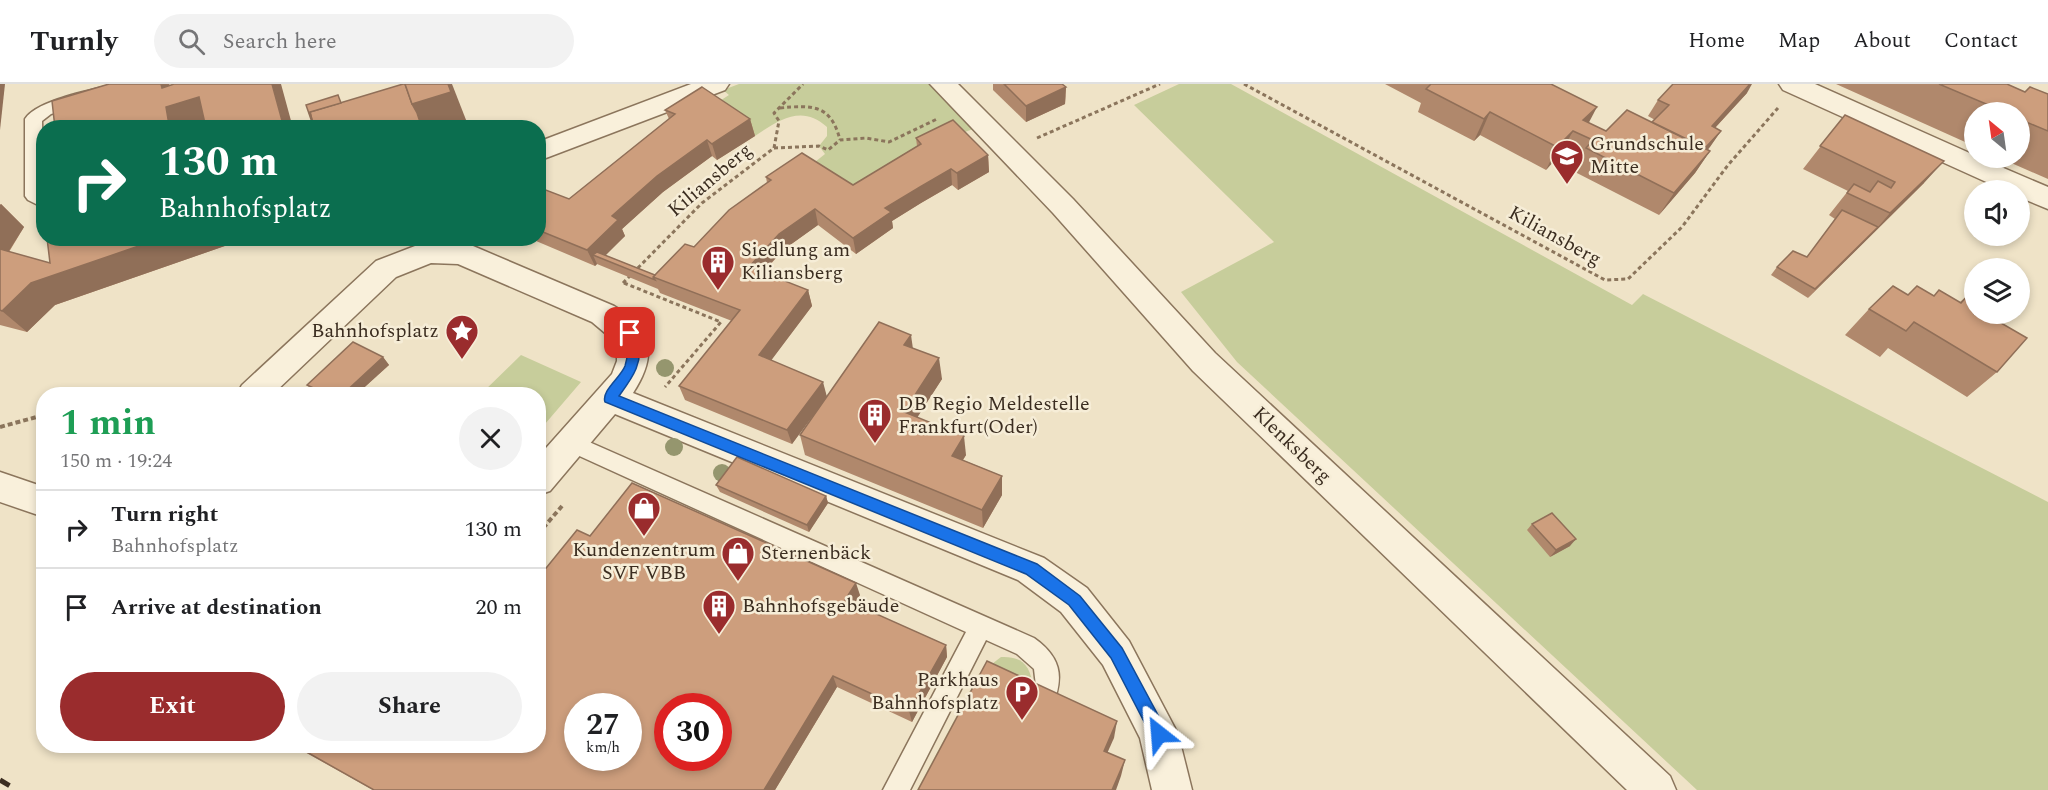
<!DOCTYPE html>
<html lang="en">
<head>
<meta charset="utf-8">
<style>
  :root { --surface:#fff; --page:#f2f2f2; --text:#202124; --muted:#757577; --line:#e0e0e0; --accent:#9a2c2d }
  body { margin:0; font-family:Spectral,serif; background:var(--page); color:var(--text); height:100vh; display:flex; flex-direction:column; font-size:22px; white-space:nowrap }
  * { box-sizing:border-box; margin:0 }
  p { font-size:20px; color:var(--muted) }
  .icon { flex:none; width:33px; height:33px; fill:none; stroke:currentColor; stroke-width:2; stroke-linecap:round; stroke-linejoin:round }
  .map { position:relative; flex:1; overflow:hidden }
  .side { position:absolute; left:36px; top:303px; width:510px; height:366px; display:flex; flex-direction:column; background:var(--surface); border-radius:24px; box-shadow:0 3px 9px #0003 }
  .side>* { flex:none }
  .hud { position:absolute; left:36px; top:36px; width:510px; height:126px; border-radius:24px; box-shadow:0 3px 9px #0003; background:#0b6e4f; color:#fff; overflow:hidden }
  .needle { width:39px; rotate:331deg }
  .controls { position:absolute; left:1964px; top:18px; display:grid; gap:12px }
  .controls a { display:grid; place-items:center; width:66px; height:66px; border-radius:50%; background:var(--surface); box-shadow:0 3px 9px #0003; font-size:30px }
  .speed { position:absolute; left:564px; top:609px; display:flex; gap:12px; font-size:30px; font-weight:700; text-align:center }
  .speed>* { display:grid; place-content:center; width:78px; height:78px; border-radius:50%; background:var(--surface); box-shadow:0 3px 9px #0003; line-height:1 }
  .speed small { font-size:15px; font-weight:400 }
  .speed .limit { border:9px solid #d22; background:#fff; color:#111 }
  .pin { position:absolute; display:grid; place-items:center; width:51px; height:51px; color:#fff; margin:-26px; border-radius:12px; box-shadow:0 3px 9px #0006 }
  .me { position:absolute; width:66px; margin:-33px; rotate:332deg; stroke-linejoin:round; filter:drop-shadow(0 0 4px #0008) }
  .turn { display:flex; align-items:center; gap:21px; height:126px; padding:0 24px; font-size:27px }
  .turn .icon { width:78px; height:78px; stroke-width:2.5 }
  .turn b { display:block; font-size:42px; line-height:51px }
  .round { display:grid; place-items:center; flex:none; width:63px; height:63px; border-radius:32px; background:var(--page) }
  .summary { display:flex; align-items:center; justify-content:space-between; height:102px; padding:0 24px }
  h1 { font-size:36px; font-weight:700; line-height:45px; color:#1e9e55 }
  .button { display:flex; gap:12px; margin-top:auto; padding:12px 24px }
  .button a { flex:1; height:69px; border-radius:36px; background:var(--accent); color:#fff; font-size:24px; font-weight:700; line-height:69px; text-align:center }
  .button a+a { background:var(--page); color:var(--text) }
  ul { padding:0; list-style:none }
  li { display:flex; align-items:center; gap:18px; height:78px; padding:0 24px; border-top:2px solid var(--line) }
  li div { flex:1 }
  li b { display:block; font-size:22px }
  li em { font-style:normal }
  header { display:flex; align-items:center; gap:36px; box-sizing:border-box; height:84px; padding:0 30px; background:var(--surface); border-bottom:2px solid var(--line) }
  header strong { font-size:28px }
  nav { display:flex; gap:33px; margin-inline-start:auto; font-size:21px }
  .search { width:420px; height:54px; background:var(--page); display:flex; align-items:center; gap:15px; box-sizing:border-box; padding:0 21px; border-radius:33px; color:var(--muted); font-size:22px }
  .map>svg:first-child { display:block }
</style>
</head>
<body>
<header>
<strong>Turnly</strong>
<div class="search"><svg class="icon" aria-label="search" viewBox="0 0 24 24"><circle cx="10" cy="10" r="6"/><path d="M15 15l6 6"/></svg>Search here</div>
<nav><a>Home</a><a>Map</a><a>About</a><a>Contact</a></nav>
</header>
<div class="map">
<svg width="2048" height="706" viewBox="0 0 2048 706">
  <rect width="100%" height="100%" fill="#efe3c7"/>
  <g fill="#c7cd9b">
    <path d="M739 0H934L976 44 954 52 856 117 805 86 825 70 819 62 827 52V43C802 20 779 36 755 52L712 22 729 11 723 6Z"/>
    <path d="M1179 0H1231L1632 221 1643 210 2048 418V706H1697L1237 278 1181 208 1274 158 1134 21Z"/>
    <path d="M521 271 581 298 539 347 538 310H481Z"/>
    <path d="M1001 573C1023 572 1030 582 1033 602L931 706H917L979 590Z"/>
  </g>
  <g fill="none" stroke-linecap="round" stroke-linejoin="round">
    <defs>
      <g id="service">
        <path d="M116 0H143L141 4 51 30 42 37 44 124 28 116 25 112V35C37 16 93 6 116 0Z"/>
        <path d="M571 350 1034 554C1065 576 1063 597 1050 629L1041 633 1032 629 1029 621 1036 602 1034 585 1017 570 986 556 910 706H883L966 548 564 365 560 359 564 353Z"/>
      </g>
      <g id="minor">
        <path d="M691 0H729L725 6 538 77V58Z"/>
        <path d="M930 0H958L1073 115 1215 269 1670 692 1676 706H1627L1193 287 1053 129Z"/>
        <path d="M1779 0H1815L1974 71V74H1980L2048 103V125L2019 113V106H2004L1783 6Z"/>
        <path d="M447 156 473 162 614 222C654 245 657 272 633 309L1044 474 1087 504 1129 557 1178 650 1192 706H1152L1140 654 1103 581 1061 528 1018 496 615 330 550 407 538 411V373L612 290 617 277V259L592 238 458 180 431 179 396 193 273 310H237L242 301 376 177 428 157Z"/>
        <path d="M0 388 44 403V433L0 418Z"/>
      </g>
    </defs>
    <use href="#service" stroke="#8b755c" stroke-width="3"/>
    <use href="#minor" stroke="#8b755c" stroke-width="3"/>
    <g stroke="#8b755c" stroke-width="3" stroke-dasharray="4 3" stroke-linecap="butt">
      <path d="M1244 0 1605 196 1628 195 1682 143 1728 81 1778 24"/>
      <path d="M780 24C812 21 831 20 840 56"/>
      <path d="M1037 54 1160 0"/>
      <path d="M774 64 819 62 828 66 840 56 866 54 889 58 937 35"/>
      <path d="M623 199 702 119 774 64 779 37 774 29 803 0"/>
      <path d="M624 199 721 238 665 303"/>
    </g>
    <g stroke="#8b755c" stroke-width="4" stroke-dasharray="5 3" stroke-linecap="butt">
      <path d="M0 343 44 331"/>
      <path d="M41 362 44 359"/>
      <path d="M538 450 562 422"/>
      <path d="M538 484 549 488"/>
    </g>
    <use href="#service" fill="#f9f0db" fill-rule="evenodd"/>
    <use href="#minor" fill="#f9f0db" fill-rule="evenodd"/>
    <path stroke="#3b2d20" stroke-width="5" stroke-dasharray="11 11" stroke-linecap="butt" d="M0 696 17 706"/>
  </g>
  <g fill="#95966e">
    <circle cx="665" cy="284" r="9"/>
    <circle cx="674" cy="363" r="9"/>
    <circle cx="722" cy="389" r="9"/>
  </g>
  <g fill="#b0886c">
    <path d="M993 0H1062L1066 3 1065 20 1026 38 993 6Z"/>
    <path d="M1385 0H1551L1589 39 1606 47 1652 38 1655 36 1648 32 1658 16 1747 9 1715 44 1721 47 1708 65 1710 67 1695 89 1659 131 1573 87 1578 78 1561 69 1546 86 1480 51 1474 57 1418 28 1421 19Z"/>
    <path d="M1836 0H2007L2025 8 2048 10V95L2000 74H2019V28H1974V62Z"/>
    <path d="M665 26 750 35 755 52 717 76 712 72 663 108 622 145 625 152 605 171 655 191 694 163 767 99 766 93 853 101 917 62 916 54 988 71 989 88 958 106 952 101 921 119 892 137 893 144 856 170 818 141 783 166 763 189 808 206 812 222 771 276 827 312 913 265 942 295 917 333 966 371 963 376 1002 392V411L983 444 805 371 800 351 815 328 792 360 685 316 679 302 732 237 660 209 658 205 597 180 595 182 529 154H538V103L569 115 669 35Z"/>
    <path d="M1845 31 1924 99 1808 214 1771 191 1777 183 1807 173 1835 135 1829 131 1848 107 1803 85Z"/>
    <path d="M1 120 24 143 9 168 50 179 47 154H264L246 160 242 156 55 221 27 248 0 241V121Z"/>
    <path d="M1969 210 2001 239 1997 288 1967 313 1888 264 1880 273 1845 251 1869 225 1908 211 1933 212 1960 218Z"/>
    <path d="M383 273 389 281 357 310H318L314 308 307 301Z"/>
    <path d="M716 401 826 412 828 419 809 448 720 408Z"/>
    <path d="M1532 440 1570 462 1550 473 1527 446Z"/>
    <path d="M590 452 860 511 854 520 946 561 947 573 912 638 837 603 775 706H373L294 662H402L410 666Z"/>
  </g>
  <g fill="#906f58">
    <path d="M0 0H5L0 46Z"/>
    <path d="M161 0H169L176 9 199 13 217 36 191 44H159L162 4Z"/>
    <path d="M272 0H281L293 44H284Z"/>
    <path d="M428 0H452L468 41 461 44H422L412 20Z"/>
    <path d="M1750 0H1752L1747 9 1701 59 1712 42Z"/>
    <path d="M1066 3 1065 20 1026 38V22Z"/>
    <path d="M1597 23 1585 46 1583 36Z"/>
    <path d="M1490 28 1480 51 1474 57 1484 35Z"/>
    <path d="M750 35 755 52 717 76 712 60Z"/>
    <path d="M1573 47 1561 69 1546 86 1557 63Z"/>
    <path d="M1721 47 1710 63 1689 86 1700 70Z"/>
    <path d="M707 56 712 72 663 108 622 145 625 152 602 175 593 171 597 180 595 182 587 166 612 132 657 92Z"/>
    <path d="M1710 67 1695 89 1659 131 1674 109Z"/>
    <path d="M988 71 989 88 958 106 957 89Z"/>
    <path d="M1944 77 1924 99 1808 214 1878 143 1890 129Z"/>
    <path d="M951 85 952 101 921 119 892 137 893 144 856 170 853 154 885 124 920 103Z"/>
    <path d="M1 120 24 143 0 181V121Z"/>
    <path d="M815 125 818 141 783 166 753 199 749 183 779 150Z"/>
    <path d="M162 154H264L246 160 242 156 55 221 27 248 2 227 31 199Z"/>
    <path d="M808 206 812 222 764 286 759 271Z"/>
    <path d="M911 251 914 272 904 261Z"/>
    <path d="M383 273 389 281 357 310H343Z"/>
    <path d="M939 274 942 295 908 348 904 328Z"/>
    <path d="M823 298 827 313 792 360 787 346Z"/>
    <path d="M964 352 966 371 953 391 952 372Z"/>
    <path d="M1002 392V411L983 444 982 426Z"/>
    <path d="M826 412 828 419 809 448 807 441Z"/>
    <path d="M1576 455 1570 462 1550 473 1556 466Z"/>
    <path d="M856 499 860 511 849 528 845 516Z"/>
    <path d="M946 561 947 573 912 638 909 627Z"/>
    <path d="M833 592 837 603 775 706H764Z"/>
    <path d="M1117 637 1114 654 1101 683 1104 667Z"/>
    <path d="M1125 676 1121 692 1116 706H1112Z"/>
  </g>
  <g fill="#cd9e7d" stroke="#906f58" stroke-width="1.5" fill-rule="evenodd">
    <path d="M109 0H161L162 4 174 0H272L284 44H206L199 13 166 23 169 41 159 44H55L52 17Z"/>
    <path d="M403 0H405L412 20 417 29 422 44H314L310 28Z"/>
    <path d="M405 0H448L451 8 412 20Z"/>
    <path d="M1004 0H1062L1066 3 1026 22Z"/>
    <path d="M1431 0H1551L1597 23 1583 36 1606 47 1627 26 1710 67 1674 109 1586 64 1593 56 1573 47 1557 63 1490 28 1484 35 1426 5Z"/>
    <path d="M1673 0H1750L1712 42 1721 47 1705 64 1652 38 1669 21 1658 16Z"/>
    <path d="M1939 0H2007L2025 8 2030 3 2048 10V47L2019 35V28H2005Z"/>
    <path d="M702 3 750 35 712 60 707 56 657 92 612 132 618 136 587 166 538 146V103L569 115 675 30 665 26Z"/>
    <path d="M338 11 341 19 310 28 314 44 306 21Z"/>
    <path d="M1845 31 1944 77 1890 129 1847 109 1854 100 1870 108 1878 97 1891 104 1895 98 1820 62Z"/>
    <path d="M953 36 988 71 957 89 951 85 920 103 885 124 891 128 853 154 815 125 779 150 749 183 808 206 759 271 823 298 787 346 679 302 740 226 653 193 685 160 694 163 729 126 771 96 766 93 802 69 853 101 921 60 916 54Z"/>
    <path d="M1842 126 1878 143 1815 205 1777 183 1793 167 1807 173Z"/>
    <path d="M47 154H162L31 199 2 227 0 226V165L50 179Z"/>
    <path d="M597 168 655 191 653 193 655 196 593 171Z"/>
    <path d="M1893 202 1908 211 1917 202 1934 212 1939 206 1961 219 1969 210 1974 213V230H2003L2007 232 2001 239 2027 254 1997 288 1914 238 1906 247 1869 225Z"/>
    <path d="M879 238 911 251 904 261 939 274 904 328 964 352 952 372 1002 392 982 426 800 351Z"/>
    <path d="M353 258 383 273 343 310H326L307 301Z"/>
    <path d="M737 373 826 412 807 441 716 401Z"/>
    <path d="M632 399 856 499 845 516 946 561 909 627 833 592 764 706H374L296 662H402L410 666 413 662H538V494L577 446 590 452ZM578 622H628V674H578ZM668 622H718V674H668Z"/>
    <path d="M1552 429 1576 455 1556 466 1532 440Z"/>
    <path d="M987 577 1117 637 1104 667 1125 676 1112 706H918Z"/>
  </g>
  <path fill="#1a73e8" stroke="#114b97" stroke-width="1.5" d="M630 244C636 247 636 249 638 255 644 279 632 294 619 312L1037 480 1080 512 1122 564 1165 644 1167 650 1165 655 1159 658 1153 655 1111 574 1069 521 1026 490 605 318C601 307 621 293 625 282 629 270 627 261 624 249Z"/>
  <defs>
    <symbol id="school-pin" viewBox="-11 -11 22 30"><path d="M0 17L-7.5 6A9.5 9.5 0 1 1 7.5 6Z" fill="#9a2c2d" stroke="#f6edd7"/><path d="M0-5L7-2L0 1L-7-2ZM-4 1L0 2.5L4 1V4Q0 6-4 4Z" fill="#fff"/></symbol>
    <symbol id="building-pin" viewBox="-11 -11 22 30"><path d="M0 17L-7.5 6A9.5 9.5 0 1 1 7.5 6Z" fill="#9a2c2d" stroke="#f6edd7"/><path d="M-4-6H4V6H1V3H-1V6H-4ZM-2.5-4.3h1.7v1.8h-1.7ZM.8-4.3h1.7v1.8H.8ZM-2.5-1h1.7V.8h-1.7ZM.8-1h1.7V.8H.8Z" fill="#fff"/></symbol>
    <symbol id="sight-pin" viewBox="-11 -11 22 30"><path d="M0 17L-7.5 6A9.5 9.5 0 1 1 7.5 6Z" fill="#9a2c2d" stroke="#f6edd7"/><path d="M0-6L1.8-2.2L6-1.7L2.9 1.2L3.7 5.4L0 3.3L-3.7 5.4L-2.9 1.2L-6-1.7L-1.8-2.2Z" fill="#fff"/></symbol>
    <symbol id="shop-pin" viewBox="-11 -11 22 30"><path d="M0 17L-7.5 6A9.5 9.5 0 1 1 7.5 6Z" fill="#9a2c2d" stroke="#f6edd7"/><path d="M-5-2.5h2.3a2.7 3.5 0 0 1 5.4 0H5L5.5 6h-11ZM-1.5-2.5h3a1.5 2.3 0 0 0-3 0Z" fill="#fff"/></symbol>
    <symbol id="parking-pin" viewBox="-11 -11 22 30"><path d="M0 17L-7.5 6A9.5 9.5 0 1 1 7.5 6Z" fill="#9a2c2d" stroke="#f6edd7"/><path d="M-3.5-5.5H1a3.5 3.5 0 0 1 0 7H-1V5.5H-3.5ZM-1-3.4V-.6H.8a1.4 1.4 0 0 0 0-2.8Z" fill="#fff"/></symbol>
  </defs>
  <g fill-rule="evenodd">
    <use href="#school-pin" x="1548" y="53" width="38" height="52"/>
    <use href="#building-pin" x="699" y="159" width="38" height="52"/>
    <use href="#sight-pin" x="443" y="228" width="38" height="52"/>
    <use href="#building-pin" x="856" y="312" width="38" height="52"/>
    <use href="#shop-pin" x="625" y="405" width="38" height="52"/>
    <use href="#shop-pin" x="719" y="450" width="38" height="52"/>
    <use href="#building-pin" x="700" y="503" width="38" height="52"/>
    <use href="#parking-pin" x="1003" y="589" width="38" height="52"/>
  </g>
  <g text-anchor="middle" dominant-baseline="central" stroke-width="5" stroke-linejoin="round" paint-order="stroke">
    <g font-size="20" fill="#3b2d20" stroke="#f6edd7" text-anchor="start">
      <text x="1590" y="60">Grundschule<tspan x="1590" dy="23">Mitte</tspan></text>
      <text x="741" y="166">Siedlung am<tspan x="741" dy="23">Kiliansberg</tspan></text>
      <text x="439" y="247" text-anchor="end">Bahnhofsplatz</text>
      <text x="898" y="320">DB Regio Meldestelle<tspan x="898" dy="23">Frankfurt(Oder)</tspan></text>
      <text x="644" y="466" text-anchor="middle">Kundenzentrum<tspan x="644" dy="23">SVF VBB</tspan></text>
      <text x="761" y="469">Sternenbäck</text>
      <text x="742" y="522">Bahnhofsgebäude</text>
      <text x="999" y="596" text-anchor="end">Parkhaus<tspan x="999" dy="23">Bahnhofsplatz</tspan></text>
    </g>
    <g font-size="20" fill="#3b2d20" stroke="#f6edd7">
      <text transform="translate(710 96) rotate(-40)">Kiliansberg</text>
      <text transform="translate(1555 152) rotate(29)">Kiliansberg</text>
      <text transform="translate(1292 361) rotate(44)">Klenksberg</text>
    </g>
  </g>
</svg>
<div class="controls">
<a><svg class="needle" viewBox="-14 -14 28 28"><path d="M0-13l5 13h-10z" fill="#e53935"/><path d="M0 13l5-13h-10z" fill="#757577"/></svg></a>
<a><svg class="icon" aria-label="sound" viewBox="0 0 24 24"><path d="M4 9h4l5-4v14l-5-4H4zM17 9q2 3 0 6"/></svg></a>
<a><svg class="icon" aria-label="layers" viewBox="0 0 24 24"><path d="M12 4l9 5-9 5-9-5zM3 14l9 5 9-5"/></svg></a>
</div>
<div class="speed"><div>27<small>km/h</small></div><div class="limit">30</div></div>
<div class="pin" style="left:630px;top:249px;background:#d93025"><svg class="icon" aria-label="arrive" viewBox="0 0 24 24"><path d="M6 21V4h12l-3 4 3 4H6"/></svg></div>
<svg class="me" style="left:1159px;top:650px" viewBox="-20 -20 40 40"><path d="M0-17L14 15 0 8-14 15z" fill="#1a73e8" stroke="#fff" stroke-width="4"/></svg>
<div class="hud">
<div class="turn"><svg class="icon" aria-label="right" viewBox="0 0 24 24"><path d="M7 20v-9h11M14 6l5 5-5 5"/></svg><div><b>130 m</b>Bahnhofsplatz</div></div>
</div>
<section class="side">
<div class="summary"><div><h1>1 min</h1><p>150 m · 19:24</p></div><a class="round"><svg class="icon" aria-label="close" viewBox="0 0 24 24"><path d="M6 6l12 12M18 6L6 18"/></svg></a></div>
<ul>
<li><svg class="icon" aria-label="right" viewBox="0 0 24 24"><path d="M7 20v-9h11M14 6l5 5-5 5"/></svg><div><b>Turn right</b><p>Bahnhofsplatz</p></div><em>130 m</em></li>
<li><svg class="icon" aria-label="arrive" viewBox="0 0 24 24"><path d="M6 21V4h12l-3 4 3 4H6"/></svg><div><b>Arrive at destination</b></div><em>20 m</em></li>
</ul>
<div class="button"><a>Exit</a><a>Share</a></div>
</section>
</div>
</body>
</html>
